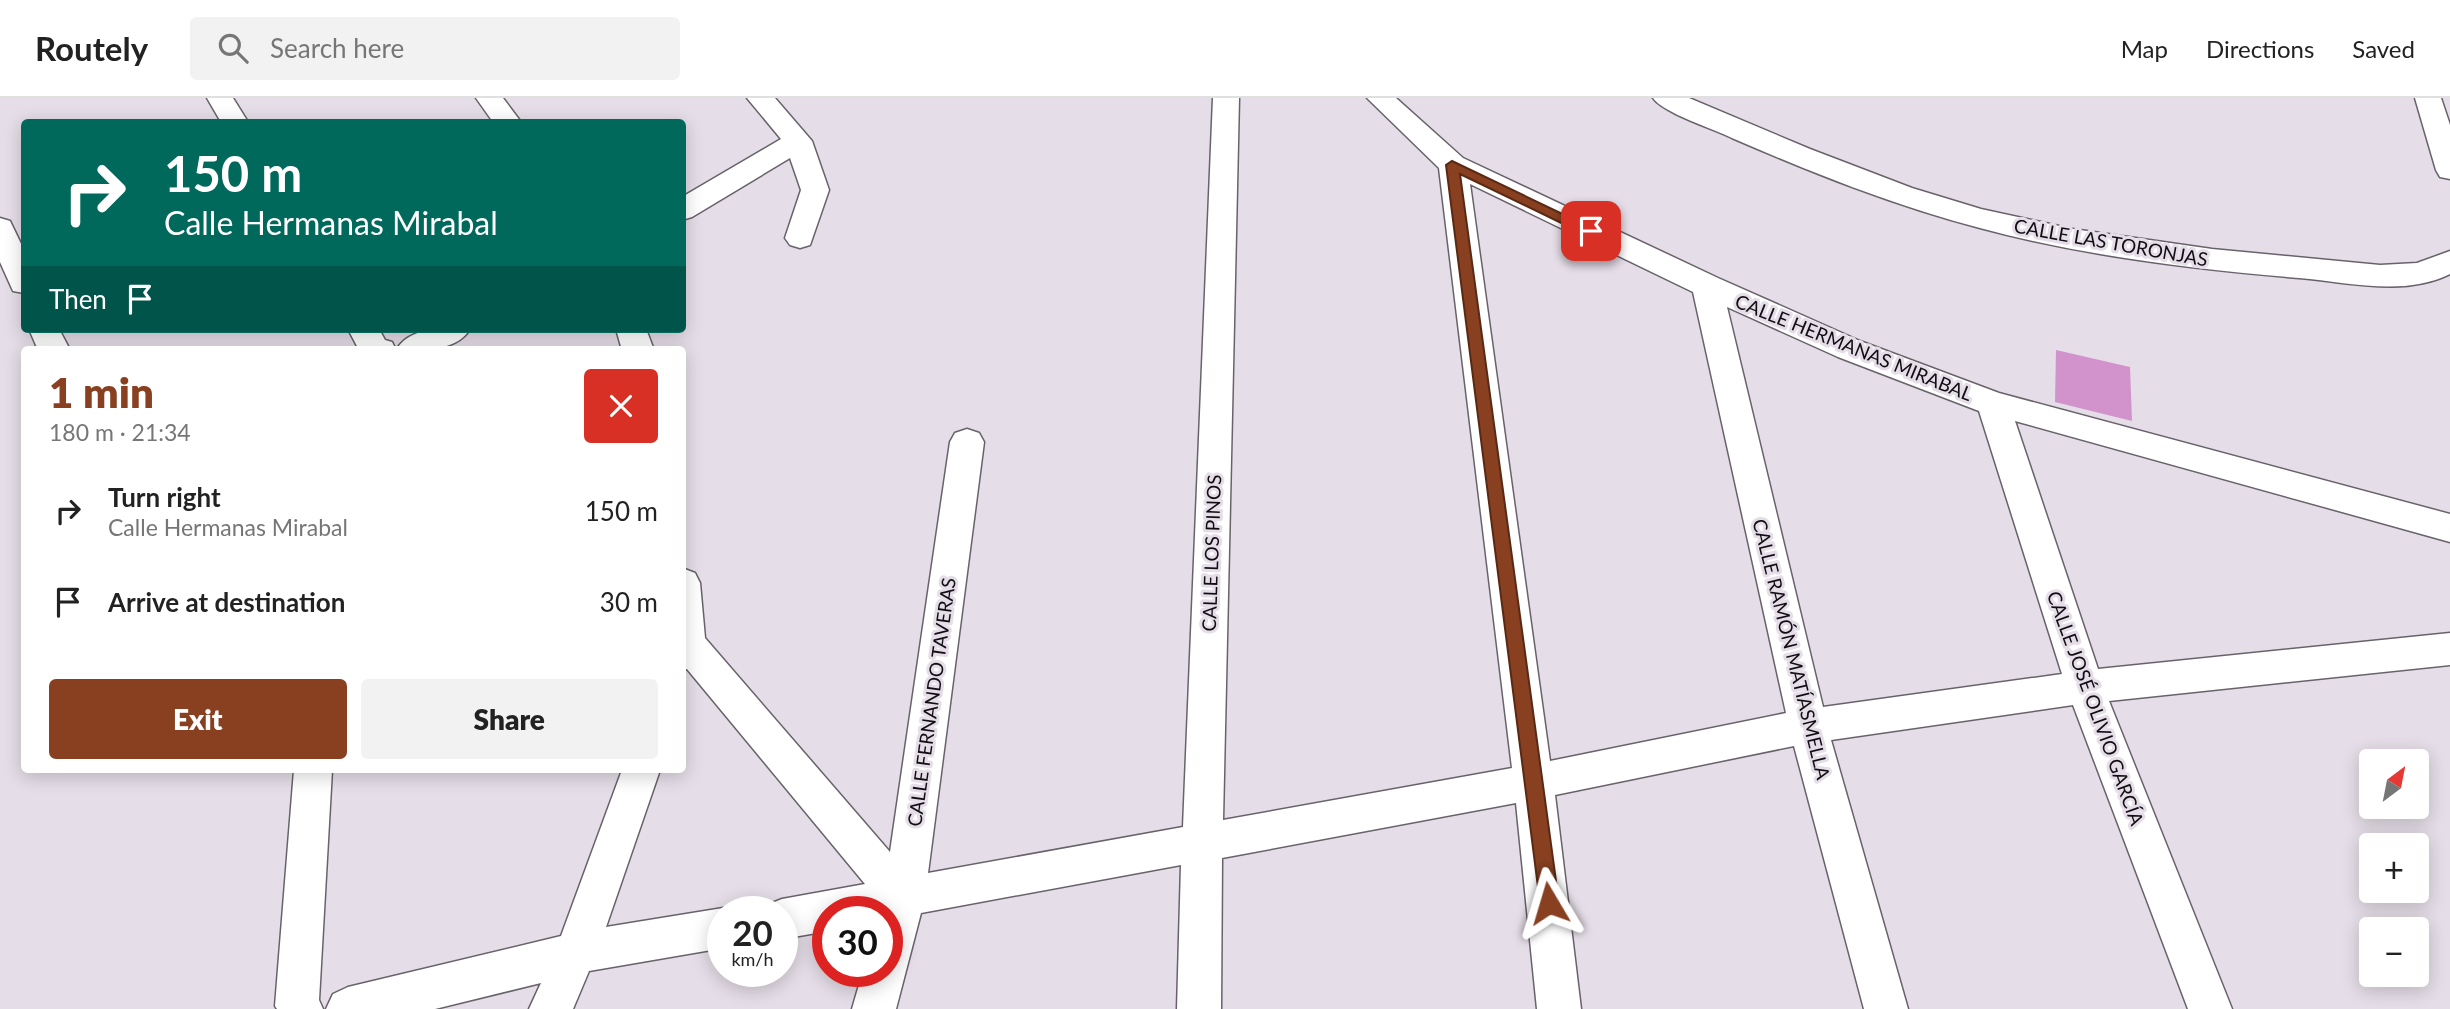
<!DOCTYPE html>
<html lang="en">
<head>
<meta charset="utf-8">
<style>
  :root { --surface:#fff; --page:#f2f2f2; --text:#222; --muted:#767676; --line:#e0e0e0; --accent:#884020 }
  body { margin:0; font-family:Lato,sans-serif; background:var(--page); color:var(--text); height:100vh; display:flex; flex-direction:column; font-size:26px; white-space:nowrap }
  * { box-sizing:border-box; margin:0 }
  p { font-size:23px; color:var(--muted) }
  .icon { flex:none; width:38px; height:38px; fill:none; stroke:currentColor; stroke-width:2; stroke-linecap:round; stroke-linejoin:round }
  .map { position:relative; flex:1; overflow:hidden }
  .details { position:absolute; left:21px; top:248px; width:665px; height:427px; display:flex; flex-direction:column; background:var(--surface); border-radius:7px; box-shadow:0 4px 18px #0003 }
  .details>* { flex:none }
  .hud { position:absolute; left:21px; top:21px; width:665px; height:214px; border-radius:7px; box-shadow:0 4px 18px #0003; background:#00695c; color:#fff; overflow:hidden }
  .needle { width:46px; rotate:32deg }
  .fabs { position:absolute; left:2359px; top:651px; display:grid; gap:14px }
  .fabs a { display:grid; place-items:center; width:70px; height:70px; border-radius:7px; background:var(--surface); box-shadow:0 4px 18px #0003; font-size:35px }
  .speed { position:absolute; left:707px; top:798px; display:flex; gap:14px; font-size:35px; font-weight:700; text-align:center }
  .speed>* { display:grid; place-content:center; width:91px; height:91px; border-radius:50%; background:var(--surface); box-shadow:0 4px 18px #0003; line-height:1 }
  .speed small { font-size:18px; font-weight:400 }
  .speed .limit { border:10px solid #d22; background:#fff; color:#111 }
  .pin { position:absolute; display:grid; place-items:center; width:60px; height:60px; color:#fff; margin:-30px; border-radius:14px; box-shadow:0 4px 10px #0006 }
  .me { position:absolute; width:77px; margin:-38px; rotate:353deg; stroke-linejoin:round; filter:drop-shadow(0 0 5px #0008) }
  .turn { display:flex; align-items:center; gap:24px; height:147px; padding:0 28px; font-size:32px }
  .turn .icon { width:91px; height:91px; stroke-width:2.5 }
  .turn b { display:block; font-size:49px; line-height:60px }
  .then { display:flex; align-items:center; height:66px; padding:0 28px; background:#0003; gap:14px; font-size:26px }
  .round { display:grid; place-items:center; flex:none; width:74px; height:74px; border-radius:7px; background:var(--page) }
  .overview { display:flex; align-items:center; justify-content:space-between; height:119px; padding:0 28px }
  h1 { font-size:42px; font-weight:800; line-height:52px; color:var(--accent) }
  .primary-button { display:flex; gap:14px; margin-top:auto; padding:14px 28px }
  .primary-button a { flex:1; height:80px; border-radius:7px; background:var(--accent); color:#fff; font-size:28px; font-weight:800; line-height:80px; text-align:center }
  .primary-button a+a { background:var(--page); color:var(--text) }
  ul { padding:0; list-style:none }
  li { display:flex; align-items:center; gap:21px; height:91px; padding:0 28px }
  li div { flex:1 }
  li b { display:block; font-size:26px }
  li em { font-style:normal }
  header { display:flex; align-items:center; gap:42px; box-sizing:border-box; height:98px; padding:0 35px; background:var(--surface); border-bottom:2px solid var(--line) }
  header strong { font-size:33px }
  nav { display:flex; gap:38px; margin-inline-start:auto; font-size:24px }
  .search { width:490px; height:63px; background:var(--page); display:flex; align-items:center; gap:18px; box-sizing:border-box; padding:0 24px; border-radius:7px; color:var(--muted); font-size:26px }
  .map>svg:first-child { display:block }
</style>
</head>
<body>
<header>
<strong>Routely</strong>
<div class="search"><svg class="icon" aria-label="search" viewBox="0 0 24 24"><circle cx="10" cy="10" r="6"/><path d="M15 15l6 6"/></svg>Search here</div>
<nav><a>Map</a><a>Directions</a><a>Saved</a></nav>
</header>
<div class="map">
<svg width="2450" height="911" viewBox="0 0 2450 911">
  <rect width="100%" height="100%" fill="#e5dde7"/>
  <path fill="#d293cc" d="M2056 252 2130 269 2132 323 2055 304Z"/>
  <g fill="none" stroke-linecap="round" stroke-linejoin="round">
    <defs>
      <g id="minor">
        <path d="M207 0H233L248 24H221Z"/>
        <path d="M476 0H503L521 24H493Z"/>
        <path d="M747 0H775L812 43 829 92 810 147 800 150 790 147 785 140 801 92 790 60 692 119 682 122V99L781 41Z"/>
        <path d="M1213 0H1239L1223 722 1512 670 1439 70 1367 0H1396L1463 60 1718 180 1860 243 1999 295 2450 416V444L2015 323 2098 571 2450 535V567L2109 603 2232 911H2188L2073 607 1831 642 1908 911H1864L1794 648 1555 697 1581 911H1537L1516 705 1222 760 1221 911H1177L1181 767 921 815 896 911H852L863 873H887V814H828V833L782 841V814H764L767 807 782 801 865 786 687 571 682 573V470L695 475 700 485 705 540 890 754 950 344 955 335 967 331 979 335 984 344 928 775 1183 729ZM1470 86 1693 194 1786 615 1550 663ZM1727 209 1838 259 1979 313 2062 576 1823 609Z"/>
        <path d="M1653 0H1689L1810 51 1912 90 1981 111 2073 131 2212 151 2380 167 2417 165 2450 153V176C2404 199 2347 184 2299 180 2192 171 2084 158 1980 130 1895 108 1813 75 1732 40 1714 31 1663 15 1653 0Z"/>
        <path d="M2415 0H2441L2450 27V81L2440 79 2436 72Z"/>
        <path d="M0 120 10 123 24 152V195L13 193 0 164Z"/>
        <path d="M29 231H59L69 250 38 252Z"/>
        <path d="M348 231H379L385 242 392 244 396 252C411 227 446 231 470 231 453 261 390 252 359 252Z"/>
        <path d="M616 231H646L654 252H622Z"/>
        <path d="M294 672H332L319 902 323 911H277L275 908Z"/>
        <path d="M622 672H660L606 829 723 810 733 814H723V850L589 873 573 911H529L541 885 435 911H326L333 896 348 889 561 838Z"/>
      </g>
    </defs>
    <use href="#minor" stroke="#69626b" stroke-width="3"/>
    <use href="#minor" fill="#fff" fill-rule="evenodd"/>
  </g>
  <path fill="#884020" stroke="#582a15" stroke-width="2" d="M1452 63 1598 133 1591 138 1586 137 1460 76 1559 805 1556 811 1549 814 1543 811 1540 805 1446 67Z"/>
  <g text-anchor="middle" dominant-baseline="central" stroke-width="6" stroke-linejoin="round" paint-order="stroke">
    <g font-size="19" fill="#110e12" stroke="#e5dde7">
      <text transform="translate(2111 144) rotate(10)">CALLE LAS TORONJAS</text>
      <text transform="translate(1854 249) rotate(22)">CALLE HERMANAS MIRABAL</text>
      <text transform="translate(1211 455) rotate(-88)">CALLE LOS PINOS</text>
      <text transform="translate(1792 551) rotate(76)">CALLE RAMÓN MATÍASMELLA</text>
      <text transform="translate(931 604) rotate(-82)">CALLE FERNANDO TAVERAS</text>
      <text transform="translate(2096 610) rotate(70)">CALLE JOSÉ OLIVIO GARCÍA</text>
    </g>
  </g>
</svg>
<div class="fabs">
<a><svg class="needle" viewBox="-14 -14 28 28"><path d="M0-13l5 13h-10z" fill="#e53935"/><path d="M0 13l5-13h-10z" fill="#767676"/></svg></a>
<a>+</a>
<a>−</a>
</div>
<div class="speed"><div>20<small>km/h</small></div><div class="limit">30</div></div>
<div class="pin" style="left:1591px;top:133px;background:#d93025"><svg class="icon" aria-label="arrive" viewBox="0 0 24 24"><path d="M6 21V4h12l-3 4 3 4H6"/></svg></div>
<svg class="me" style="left:1549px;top:805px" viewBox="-20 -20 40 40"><path d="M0-17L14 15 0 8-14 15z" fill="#884020" stroke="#fff" stroke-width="4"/></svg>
<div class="hud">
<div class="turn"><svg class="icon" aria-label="right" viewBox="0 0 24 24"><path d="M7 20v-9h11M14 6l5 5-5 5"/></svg><div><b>150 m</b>Calle Hermanas Mirabal</div></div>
<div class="then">Then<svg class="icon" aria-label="arrive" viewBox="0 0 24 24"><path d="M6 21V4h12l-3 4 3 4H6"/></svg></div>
</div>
<section class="details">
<div class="overview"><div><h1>1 min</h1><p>180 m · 21:34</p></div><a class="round" style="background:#d93025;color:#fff"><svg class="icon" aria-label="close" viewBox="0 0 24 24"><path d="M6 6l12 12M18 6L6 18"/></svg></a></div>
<ul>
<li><svg class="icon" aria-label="right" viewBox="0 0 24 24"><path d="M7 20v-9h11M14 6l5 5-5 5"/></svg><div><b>Turn right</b><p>Calle Hermanas Mirabal</p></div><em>150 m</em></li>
<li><svg class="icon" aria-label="arrive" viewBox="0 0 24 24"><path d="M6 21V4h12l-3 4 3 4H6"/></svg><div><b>Arrive at destination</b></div><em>30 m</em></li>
</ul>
<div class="primary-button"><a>Exit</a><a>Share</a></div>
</section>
</div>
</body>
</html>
